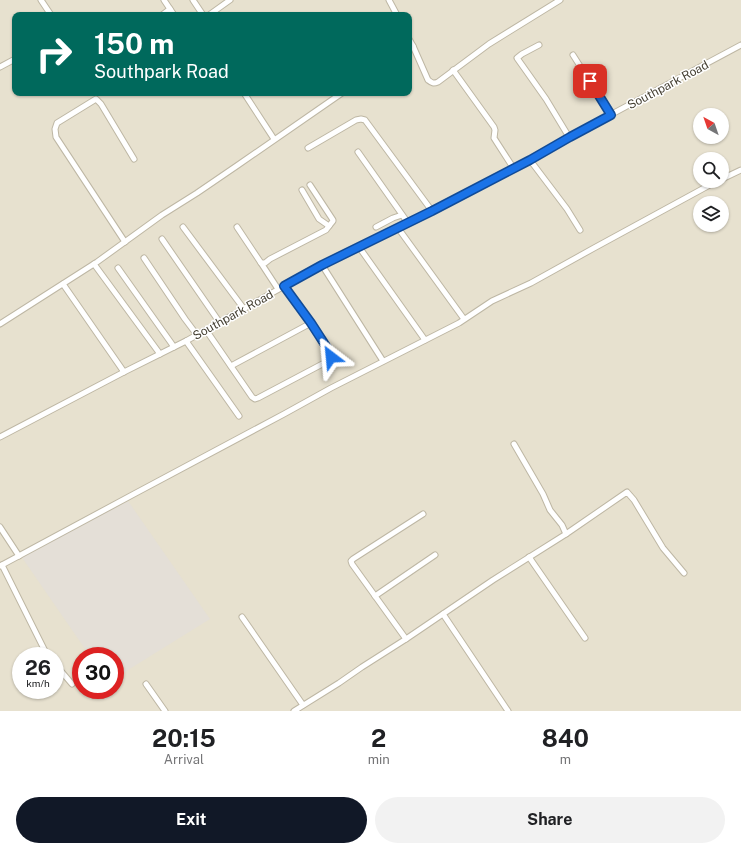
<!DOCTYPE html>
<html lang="en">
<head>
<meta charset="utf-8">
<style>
  :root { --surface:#fff; --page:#f2f2f2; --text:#202124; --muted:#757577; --accent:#111827 }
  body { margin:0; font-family:"Public Sans",sans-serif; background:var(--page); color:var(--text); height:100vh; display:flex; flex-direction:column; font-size:15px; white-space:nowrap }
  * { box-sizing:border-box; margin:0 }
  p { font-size:13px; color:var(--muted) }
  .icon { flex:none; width:22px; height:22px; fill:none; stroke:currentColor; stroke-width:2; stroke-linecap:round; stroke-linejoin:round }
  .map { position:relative; height:711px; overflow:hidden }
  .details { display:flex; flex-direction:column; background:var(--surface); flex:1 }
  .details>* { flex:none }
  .top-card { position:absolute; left:12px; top:12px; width:400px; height:84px; border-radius:8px; box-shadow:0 1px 3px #0004; background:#00695c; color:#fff; overflow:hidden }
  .needle { width:26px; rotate:320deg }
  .controls { position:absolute; left:693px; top:108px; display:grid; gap:8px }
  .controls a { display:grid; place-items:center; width:36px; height:36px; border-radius:50%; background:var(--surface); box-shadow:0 1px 3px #0004; font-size:20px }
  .speed { position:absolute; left:12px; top:647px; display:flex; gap:8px; font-size:20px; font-weight:700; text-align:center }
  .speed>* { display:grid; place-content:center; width:52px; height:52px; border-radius:50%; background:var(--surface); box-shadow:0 1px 3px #0004; line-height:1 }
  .speed small { font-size:10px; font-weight:400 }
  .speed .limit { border:6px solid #d22; background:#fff; color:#111 }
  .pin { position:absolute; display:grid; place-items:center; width:34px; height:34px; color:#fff; margin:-17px; border-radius:8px; box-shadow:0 2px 6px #0006 }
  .me { position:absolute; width:44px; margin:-22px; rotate:331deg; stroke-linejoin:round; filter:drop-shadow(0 0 3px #0008) }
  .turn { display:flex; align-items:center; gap:14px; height:84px; padding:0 16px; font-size:18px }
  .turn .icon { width:52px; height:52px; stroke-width:2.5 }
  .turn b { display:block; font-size:28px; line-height:34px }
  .eta { display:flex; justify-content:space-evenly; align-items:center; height:68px; text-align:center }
  .eta b { font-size:24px; font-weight:700; line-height:28px }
  .primary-button { display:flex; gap:8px; margin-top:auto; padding:8px 16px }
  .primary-button a { flex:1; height:46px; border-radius:24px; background:var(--accent); color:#fff; font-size:16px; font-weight:700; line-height:46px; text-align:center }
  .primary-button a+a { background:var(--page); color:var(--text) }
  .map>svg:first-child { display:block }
</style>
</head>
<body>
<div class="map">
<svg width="741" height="711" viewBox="0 0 741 711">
  <rect width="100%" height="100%" fill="#f2efe2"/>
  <path fill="#e7e1cf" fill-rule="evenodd" d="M0 0H741V711H0ZM15 15H409V93H15ZM700 115H722V137H700ZM700 159H722V181H700ZM700 203H722V225H700ZM21 656H55V690H21ZM81 656H115V690H81Z"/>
  <path fill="#e4dfd7" d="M128 501 210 619 115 678V656H90L21 556Z"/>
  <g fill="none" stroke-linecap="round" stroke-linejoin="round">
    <defs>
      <g id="minor">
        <path d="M41 0 51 15"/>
        <path d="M164 0 174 15"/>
        <path d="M193 0 203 15"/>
        <path d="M389 0 397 15"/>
        <path d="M162 15 170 9"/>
        <path d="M209 15 230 0"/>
        <path d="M409 39 413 46"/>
        <path d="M539 45 522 54 517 58 546 99 569 137"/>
        <path d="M409 48 413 46 428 80C432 83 433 84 438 82L489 44 560 0"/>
        <path d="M573 55 611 115"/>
        <path d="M0 67 15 59"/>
        <path d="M453 70 494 127 495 130 494 138 514 169"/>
        <path d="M244 93 274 139"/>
        <path d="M308 148 356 120 361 119 365 120 432 211"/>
        <path d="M358 152 408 223"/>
        <path d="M530 160 567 209 580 230"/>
        <path d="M722 179 741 170"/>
        <path d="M302 190 319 219 329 226 333 221V220L310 185"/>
        <path d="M183 227 244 309"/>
        <path d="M237 227 261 263H265L270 259 326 230 329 226"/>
        <path d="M376 227 393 218 402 215"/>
        <path d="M398 228 464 319"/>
        <path d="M162 239 220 323"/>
        <path d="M125 242 56 137 55 129 57 123 96 99 101 104 134 159"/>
        <path d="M359 247 425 340"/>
        <path d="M144 258 185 319 197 335"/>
        <path d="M261 263 278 289"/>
        <path d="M94 264 160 354"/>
        <path d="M322 265 383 361"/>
        <path d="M118 268 174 347"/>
        <path d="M63 284 124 372"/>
        <path d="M0 324 97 262 162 215 197 193 238 165 342 93"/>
        <path d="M206 330 252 397 255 399 258 398 328 361 331 357V354L311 323 284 286"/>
        <path d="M186 341 239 416"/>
        <path d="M231 366 311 323"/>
        <path d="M0 437 124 372 186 341 322 265 432 211 530 160 569 137 741 45"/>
        <path d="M514 444 543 494 550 510 562 525 566 534"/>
        <path d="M0 527 19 556"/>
        <path d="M529 557 585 638"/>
        <path d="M2 565 46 653 48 656"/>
        <path d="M0 566 134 494 284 414 331 388 459 323 492 301 531 283 594 248 717 181"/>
        <path d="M375 596 435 555"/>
        <path d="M443 614 508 711"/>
        <path d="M242 617 303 705"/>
        <path d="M406 639 352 564 351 561 353 559 423 514"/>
        <path d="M55 664 72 684"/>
        <path d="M146 684 165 711"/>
        <path d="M294 711 339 683 362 667 406 639 493 580 566 534 627 492 634 500 663 548 684 573"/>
      </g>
    </defs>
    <use href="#minor" stroke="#beb7a4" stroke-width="7"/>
    <use href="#minor" stroke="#fff" stroke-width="5"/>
  </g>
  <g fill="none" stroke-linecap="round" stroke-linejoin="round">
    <defs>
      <path id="route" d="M331 357V354L311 323 284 286 322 265 432 211 530 160 570 137 611 115 590 81"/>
    </defs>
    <use href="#route" stroke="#114b97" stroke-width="10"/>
    <use href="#route" stroke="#1a73e8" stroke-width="7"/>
  </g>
  <g text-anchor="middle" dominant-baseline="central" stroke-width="3" stroke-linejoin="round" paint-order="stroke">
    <g font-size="12" fill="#443f32" stroke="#fff">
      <text transform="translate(668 85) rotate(-28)">Southpark Road</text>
      <text transform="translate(233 315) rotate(-29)">Southpark Road</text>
    </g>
  </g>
</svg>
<div class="controls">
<a><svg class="needle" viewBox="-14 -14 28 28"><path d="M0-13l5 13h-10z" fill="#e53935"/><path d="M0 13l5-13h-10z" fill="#757577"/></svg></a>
<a><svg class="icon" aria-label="search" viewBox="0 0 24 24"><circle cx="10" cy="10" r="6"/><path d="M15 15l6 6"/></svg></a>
<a><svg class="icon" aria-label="layers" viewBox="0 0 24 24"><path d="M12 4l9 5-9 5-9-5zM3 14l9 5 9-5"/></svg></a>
</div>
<div class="speed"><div>26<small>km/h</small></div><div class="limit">30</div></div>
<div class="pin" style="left:590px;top:81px;background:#d93025"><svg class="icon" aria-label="arrive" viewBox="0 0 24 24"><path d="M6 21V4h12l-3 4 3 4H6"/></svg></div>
<svg class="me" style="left:331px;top:357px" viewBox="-20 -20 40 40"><path d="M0-17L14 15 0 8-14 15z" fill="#1a73e8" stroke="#fff" stroke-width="4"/></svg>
<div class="top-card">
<div class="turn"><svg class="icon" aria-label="right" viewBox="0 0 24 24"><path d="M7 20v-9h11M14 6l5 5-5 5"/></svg><div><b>150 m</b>Southpark Road</div></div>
</div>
</div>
<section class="details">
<div class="eta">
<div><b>20:15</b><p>Arrival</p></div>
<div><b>2</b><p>min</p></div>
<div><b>840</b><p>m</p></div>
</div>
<div class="primary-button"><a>Exit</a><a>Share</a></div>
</section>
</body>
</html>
